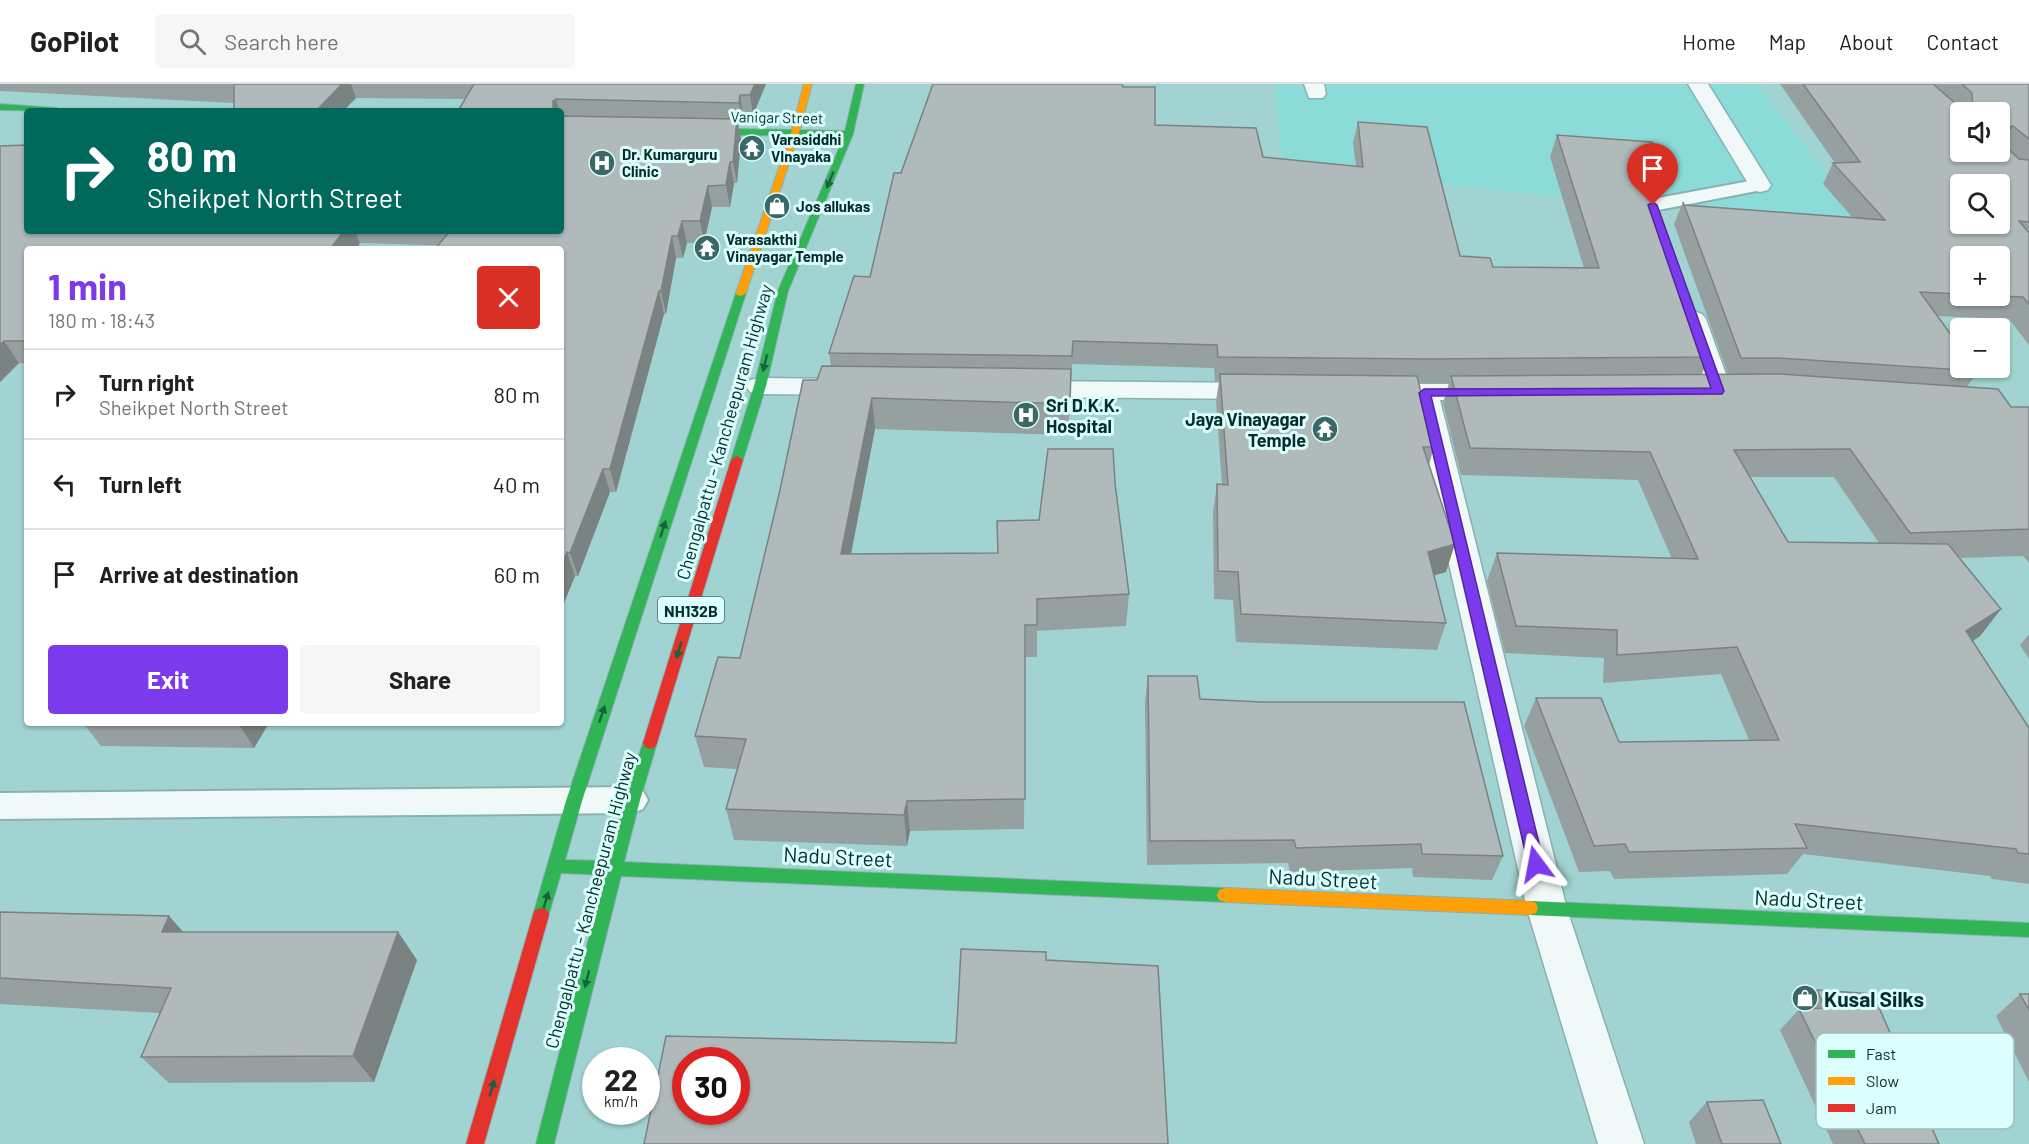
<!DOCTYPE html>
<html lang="en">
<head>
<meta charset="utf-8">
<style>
  :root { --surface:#fff; --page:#f6f6f6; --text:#202124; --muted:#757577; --line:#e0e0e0; --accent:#7c3aed }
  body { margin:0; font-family:Barlow,sans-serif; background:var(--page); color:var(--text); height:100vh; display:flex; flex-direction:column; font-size:22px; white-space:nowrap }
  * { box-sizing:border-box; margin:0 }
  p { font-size:20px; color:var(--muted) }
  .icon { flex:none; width:33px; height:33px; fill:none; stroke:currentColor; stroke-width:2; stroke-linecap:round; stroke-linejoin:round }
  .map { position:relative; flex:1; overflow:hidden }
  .panel { position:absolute; left:24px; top:162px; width:540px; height:480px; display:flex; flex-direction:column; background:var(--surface); border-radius:6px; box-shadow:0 2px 4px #0004 }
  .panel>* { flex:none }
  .banner { position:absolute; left:24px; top:24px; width:540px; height:126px; border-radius:6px; box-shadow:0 2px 4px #0004; background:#00695c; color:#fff; overflow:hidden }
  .controls { position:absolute; left:1950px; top:18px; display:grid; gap:12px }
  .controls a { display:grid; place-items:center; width:60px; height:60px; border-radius:6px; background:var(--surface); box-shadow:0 2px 4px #0004; font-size:30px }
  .speed { position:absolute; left:582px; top:963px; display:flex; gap:12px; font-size:30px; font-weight:700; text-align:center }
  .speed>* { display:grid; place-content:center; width:78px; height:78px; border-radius:50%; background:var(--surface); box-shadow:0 2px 4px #0004; line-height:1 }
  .speed small { font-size:15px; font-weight:400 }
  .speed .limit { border:9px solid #d22; background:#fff; color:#111 }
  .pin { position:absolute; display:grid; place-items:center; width:51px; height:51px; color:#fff; margin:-62px -26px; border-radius:50% 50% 50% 0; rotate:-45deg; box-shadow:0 0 6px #0007 }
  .pin .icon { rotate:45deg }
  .me { position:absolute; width:66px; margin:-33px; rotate:347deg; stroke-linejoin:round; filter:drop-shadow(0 0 4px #0008) }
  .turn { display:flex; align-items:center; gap:21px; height:126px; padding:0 24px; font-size:27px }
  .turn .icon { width:78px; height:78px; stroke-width:2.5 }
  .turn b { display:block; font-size:42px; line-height:51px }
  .round { display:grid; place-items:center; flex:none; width:63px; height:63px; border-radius:6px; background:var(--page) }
  .head { display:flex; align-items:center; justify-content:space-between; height:102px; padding:0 24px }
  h1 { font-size:36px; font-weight:700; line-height:45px; color:var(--accent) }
  .action { display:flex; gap:12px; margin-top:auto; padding:12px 24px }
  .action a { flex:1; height:69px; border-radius:6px; background:var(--accent); color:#fff; font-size:24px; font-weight:700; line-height:69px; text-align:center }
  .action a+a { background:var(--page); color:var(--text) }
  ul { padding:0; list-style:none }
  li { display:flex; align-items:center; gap:18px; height:90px; padding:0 24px; border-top:2px solid var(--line) }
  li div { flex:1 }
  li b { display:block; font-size:22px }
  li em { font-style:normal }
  header { display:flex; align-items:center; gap:36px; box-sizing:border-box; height:84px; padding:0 30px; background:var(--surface); border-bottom:2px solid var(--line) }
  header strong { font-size:28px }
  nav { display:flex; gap:33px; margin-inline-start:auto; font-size:21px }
  .search { width:420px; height:54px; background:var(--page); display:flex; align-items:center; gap:15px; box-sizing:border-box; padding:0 21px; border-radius:6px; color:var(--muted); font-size:22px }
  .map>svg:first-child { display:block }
</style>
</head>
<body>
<header>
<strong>GoPilot</strong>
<div class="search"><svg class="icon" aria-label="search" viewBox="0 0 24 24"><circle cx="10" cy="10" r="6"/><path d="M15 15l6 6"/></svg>Search here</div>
<nav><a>Home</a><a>Map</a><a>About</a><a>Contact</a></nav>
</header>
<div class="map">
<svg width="2029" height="1060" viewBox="0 0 2029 1060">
  <rect width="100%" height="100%" fill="#a0d3d1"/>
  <path fill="#8bdcd9" d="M1275 0H1757L1868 143 1283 85Z"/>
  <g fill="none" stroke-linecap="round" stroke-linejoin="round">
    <defs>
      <g id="lane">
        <path d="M1760 95 1767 97 1770 101 1767 105 1653 127 1646 125 1643 121 1646 117 1653 115Z"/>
        <path d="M632 703 643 707 648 716 643 725 632 729 0 735V709Z"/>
      </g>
      <g id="street">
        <path d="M1304 0H1324L1326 10 1323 14H1309Z"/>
        <path d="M1688 0H1708L1771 101 1768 106 1760 108 1752 106Z"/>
        <path d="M1693 227 1702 230 1706 235 1732 307 1728 313 1718 315 1708 313 1704 307 1680 235 1684 230Z"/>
        <path d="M760 294 846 295 856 297 860 303 856 309 846 311 760 310 750 308 746 302 750 296Z"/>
        <path d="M1026 297 1263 299 1273 301 1277 307 1273 313 1263 315 1026 313 1016 311 1012 305 1016 299Z"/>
        <path d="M1377 300H1491L1501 302 1505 308 1501 314 1491 316H1440L1567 825 1644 1060H1598L1527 825 1412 316H1377L1367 314 1363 308 1367 302Z"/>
      </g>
      <g id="fast">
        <path d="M856 0H864L853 50 788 207 766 302 743 376 737 380 733 379 731 376 754 302 778 207 844 53 695 50 691 47 695 44 845 47Z"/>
        <path d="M0 20 57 24 61 27 0 26Z"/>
        <path d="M741 206 746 209 582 717 565 776 608 777 624 716 643 659 645 655 650 653 655 655 657 659 640 716 624 778 1225 804 1231 806 1233 811 1231 816 1225 818 621 792 554 1060H536L605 791 561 789 547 836 541 838 535 836 533 831 566 717 736 209Z"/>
        <path d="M1530 817 2029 839V853L1530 831 1524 829 1522 824 1524 819Z"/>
      </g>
      <g id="slow">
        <path d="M804 0H812L799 49 746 209 741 212 737 211 736 209 791 49Z"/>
        <path d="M1225 804 1530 817 1536 819 1538 824 1536 829 1530 831 1225 818 1219 816 1217 811 1219 806Z"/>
      </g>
      <g id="jam">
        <path d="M737 372 743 376 657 659 655 663 650 665 645 663 643 659 731 376Z"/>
        <path d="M541 824 547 826 549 831 484 1060H466L533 831 535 826Z"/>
      </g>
    </defs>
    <use href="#lane" stroke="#88b1b0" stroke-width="4"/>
    <use href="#street" stroke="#88b1b0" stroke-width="3"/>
    <use href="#fast" stroke="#88b1b0" stroke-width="2"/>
    <use href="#slow" stroke="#88b1b0" stroke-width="2"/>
    <use href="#jam" stroke="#88b1b0" stroke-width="2"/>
    <use href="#lane" fill="#f1f8f8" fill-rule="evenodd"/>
    <use href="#street" fill="#f1f8f8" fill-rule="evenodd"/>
    <use href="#fast" fill="#30b455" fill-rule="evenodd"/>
    <use href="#slow" fill="#ff9f0a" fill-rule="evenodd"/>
    <use href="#jam" fill="#e5322d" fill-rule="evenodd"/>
  </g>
  <g fill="#97a0a0" fill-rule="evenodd">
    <path d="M0 0H766L753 31H743L742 40 738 39 741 56 737 99H734L730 123H712L704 159H687L683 174H676L666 230H664L616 408H610L578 492H575L561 526V165L360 159 27 165V280L19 279 0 298V62L27 147H561V27H458L465 15 356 14 343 27H234V19L0 7Z"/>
    <path d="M1780 0H2029V261L2009 235 1938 232 1978 287 1967 303 2011 323H2029V479L2023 472 1960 474 2001 525 1980 552 1973 557 2029 644V800L1992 795 1990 792 1803 770 1787 790 1614 795 1610 787 1579 788 1524 642 1536 614 1619 658 1749 656 1721 590 1603 599 1604 574 1505 569 1487 497 1497 469 1672 475 1638 396 1461 391 1443 319 1449 299H1419L1434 363 1429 381 1446 488 1434 491 1446 539 1437 566 1236 558 1233 516 1214 515 1213 428 1217 400H1222L1216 317 1219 297H1215L1214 284 1072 280 1068 351 875 345 851 470 997 469V437L1039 436 1115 399 1129 510 1126 542 1037 547V573H1025L1024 745 910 747 907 762 734 756 726 725 737 685 704 683 695 652 740 574 817 296 831 282 829 269 870 193 901 89 1123 3 1155 41 1263 73 1356 82 1353 59 1358 38 1460 172 1493 183 1584 184 1550 73 1557 51 1660 111 1652 113 1709 273 1702 290H1728L1674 140 1683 118 1684 121 1853 134 1823 100 1833 79H1835ZM1960 172 2000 212H1960ZM1750 393H1834L1879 459 1788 458Z"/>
    <path d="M2029 550V575L2020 561Z"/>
    <path d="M1148 592 1200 615 1503 772 1492 796 1413 793 1412 784 1290 788 1288 779 1147 781 1145 617Z"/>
    <path d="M83 639H269L254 664 101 662Z"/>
    <path d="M0 828 183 848H398L417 876 374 998 169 999 141 973 160 929 0 920Z"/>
    <path d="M1817 906 1939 1060H1833L1780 946Z"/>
    <path d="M2020 910H2029V998L1996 932Z"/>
    <path d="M1707 1018 1781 1060H1696L1689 1038Z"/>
  </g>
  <g fill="#7b8282">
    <path d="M342 0H351L356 14 343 27H316Z"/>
    <path d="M755 0H766L753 31 750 11Z"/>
    <path d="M740 11 743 31 742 40 739 19Z"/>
    <path d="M556 15 559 27H553V17Z"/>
    <path d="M737 35 741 56 737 99 733 78Z"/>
    <path d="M2013 42 2001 62 2000 63V45Z"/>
    <path d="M730 78 734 99 730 123 726 101Z"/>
    <path d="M1668 90 1660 111 1644 114 1647 100 1653 92Z"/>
    <path d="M708 102 712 123 704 159 700 137Z"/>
    <path d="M682 137 687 159 683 174 678 152Z"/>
    <path d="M344 147H355L360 159 356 165H330Z"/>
    <path d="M672 152 676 174 666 230 661 207Z"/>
    <path d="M659 207 664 230 616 408 610 385Z"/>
    <path d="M4 257 19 279 0 298V261Z"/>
    <path d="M872 314 875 345 845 501 841 470Z"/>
    <path d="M603 385 610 408 578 492 570 469Z"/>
    <path d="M1455 460 1446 488 1419 496 1428 468Z"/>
    <path d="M567 468 575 492 561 526V483Z"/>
    <path d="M2001 525 1980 552 1945 575 1966 547Z"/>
    <path d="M238 639H269L254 664Z"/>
    <path d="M907 717 910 747 907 762 904 731Z"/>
    <path d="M169 832 194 860 162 848Z"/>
    <path d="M398 848 417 876 374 998 353 972Z"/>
  </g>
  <g fill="#b0baba" stroke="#7b8282" stroke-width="1.5" fill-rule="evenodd">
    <path d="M234 0H342L316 27H234Z"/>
    <path d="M474 0H755L750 11H740L739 19 556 15 553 17V27H458Z"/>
    <path d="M933 0H1122L1123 3H1155V41L1256 44 1263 73 1363 83 1358 38 1427 43 1460 172 1490 174 1493 183 1599 184 1557 51 1652 58 1668 90 1653 92 1647 100 1709 273 1430 275 1218 273 1217 261 1073 257 1072 272 829 269 854 192 870 193 894 89H901Z"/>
    <path d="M1803 0H1933L1963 26 1973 28 1972 9 1962 0H2029V55L2013 42 2000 45V28H1960V68H2000V57L2019 75 2029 76V138L2019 137 2029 149V220L2023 213 1998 212H2000V172H1960V210L1920 208 1960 263V284H1976L1978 287 1777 274H1741L1683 118 1684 121 1885 136 1833 79 1860 78ZM1960 100H2000V140H1960Z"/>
    <path d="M561 32 737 35 733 78H730L726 101 708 102 700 137H682L678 152H672L661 207H659L610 385H603L570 469 567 468 561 483V165H435L450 147H561Z"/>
    <path d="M27 61V147H344L330 165H27V257H4L0 261V62Z"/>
    <path d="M822 282 1071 285 1070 320 872 314 841 470 998 469 997 437 1039 436 1048 365H1113L1115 399 1129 510 1037 515V541H1025V715L907 717 904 731 726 725 746 655 695 652 718 573 740 574 780 406 803 296H817Z"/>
    <path d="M1220 290 1417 292 1434 363H1423L1455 460 1428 468 1446 539 1241 530 1238 488 1218 487 1217 400 1228 401Z"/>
    <path d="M1780 290 1998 305 2011 323H2029V445L1910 449 1850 365 1734 366 1788 458 1948 460 2001 525 1966 547 2029 644V770L2018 769 2016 765 1795 740 1807 764 1629 768 1625 760 1594 762 1536 614H1601L1619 658 1779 656 1737 563 1617 571V546L1516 542 1497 469 1698 475 1650 368 1470 364 1451 292Z"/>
    <path d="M1148 592H1197L1200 615 1261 618H1464L1503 772 1422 770 1421 760 1296 764 1294 756 1150 757Z"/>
    <path d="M0 828 169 832 162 848H398L353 972 141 973 171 904 0 894Z"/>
    <path d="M961 865 1046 868V876L1158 882 1168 1060H644L666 952 956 959ZM686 976H736V1028H686Z"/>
    <path d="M1817 906 1873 910 1939 1060H1865L1799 925 1825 924Z"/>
    <path d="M2020 910H2029V926Z"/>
    <path d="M1763 1016 1781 1060H1722L1707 1018Z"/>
  </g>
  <defs><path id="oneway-solid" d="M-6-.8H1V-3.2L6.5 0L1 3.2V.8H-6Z" transform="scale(1.5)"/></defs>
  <g fill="#15643d">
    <use href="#oneway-solid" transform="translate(830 96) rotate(113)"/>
    <use href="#oneway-solid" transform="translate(765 279) rotate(104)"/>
    <use href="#oneway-solid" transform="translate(663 445) rotate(-72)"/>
    <use href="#oneway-solid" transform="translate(679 566) rotate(107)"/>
    <use href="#oneway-solid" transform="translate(602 630) rotate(-72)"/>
    <use href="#oneway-solid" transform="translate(546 816) rotate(-74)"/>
    <use href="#oneway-solid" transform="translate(587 895) rotate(104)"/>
    <use href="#oneway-solid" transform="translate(492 1004) rotate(-74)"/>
  </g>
  <path fill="#7c3aed" stroke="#51269a" stroke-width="1.5" d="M1653 118 1657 121 1724 307 1722 310 1431 312 1544 780 1542 785 1536 787 1530 785 1528 780 1419 309 1424 305 1711 304 1648 121Z"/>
  <defs>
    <symbol id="temple-disc" viewBox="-11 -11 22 22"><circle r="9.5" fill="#3a6866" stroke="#dcfefc"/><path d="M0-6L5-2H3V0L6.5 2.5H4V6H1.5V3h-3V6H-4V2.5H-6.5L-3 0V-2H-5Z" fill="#fff"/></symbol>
    <symbol id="hospital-disc" viewBox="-11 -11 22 22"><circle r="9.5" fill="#3a6866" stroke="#dcfefc"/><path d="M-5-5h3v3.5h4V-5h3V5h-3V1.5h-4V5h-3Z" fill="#fff"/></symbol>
    <symbol id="shop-disc" viewBox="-11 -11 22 22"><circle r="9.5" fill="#3a6866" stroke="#dcfefc"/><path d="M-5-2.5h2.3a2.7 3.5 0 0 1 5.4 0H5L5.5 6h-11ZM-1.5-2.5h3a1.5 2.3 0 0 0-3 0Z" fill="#fff"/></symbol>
  </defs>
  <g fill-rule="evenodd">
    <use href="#temple-disc" x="737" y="49" width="30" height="30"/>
    <use href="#hospital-disc" x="587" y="64" width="30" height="30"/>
    <use href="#shop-disc" x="762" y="107" width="30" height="30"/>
    <use href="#temple-disc" x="692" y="149" width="30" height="30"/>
    <use href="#hospital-disc" x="1011" y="316" width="30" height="30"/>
    <use href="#temple-disc" x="1310" y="330" width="30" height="30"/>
    <use href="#shop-disc" x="1790" y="899" width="30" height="30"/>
  </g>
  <g text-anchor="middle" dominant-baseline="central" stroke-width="6" stroke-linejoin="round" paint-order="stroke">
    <g font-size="15" fill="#032e2d" stroke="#dcfefc">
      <text transform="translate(777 33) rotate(1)">Vanigar Street</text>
    </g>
    <g font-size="15" font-weight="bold" fill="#032e2d" stroke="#dcfefc" text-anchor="start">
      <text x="771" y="55">Varasiddhi<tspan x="771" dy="17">VInayaka</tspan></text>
      <text x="622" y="70">Dr. Kumarguru<tspan x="622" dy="17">Clinic</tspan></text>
      <text x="796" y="122">Jos allukas</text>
      <text x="726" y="155">Varasakthi<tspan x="726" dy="17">Vinayagar Temple</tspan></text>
    </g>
    <rect fill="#dcfefc" stroke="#446c6b" stroke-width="1.5" x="658" y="513" width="66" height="26" rx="4.5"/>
    <g font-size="16" font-weight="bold" fill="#032e2d">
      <text x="691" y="526">NH132B</text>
    </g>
    <g font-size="18" font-weight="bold" fill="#032e2d" stroke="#dcfefc" text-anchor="start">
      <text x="1046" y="321">Sri D.K.K.<tspan x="1046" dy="21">Hospital</tspan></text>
      <text x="1306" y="335" text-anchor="end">Jaya Vinayagar<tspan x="1306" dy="21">Temple</tspan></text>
    </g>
    <g font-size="18" fill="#032e2d" stroke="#dcfefc">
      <text transform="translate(724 348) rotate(-74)">Chengalpattu - Kancheepuram Highway</text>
      <text transform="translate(590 816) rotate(-75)">Chengalpattu - Kancheepuram Highway</text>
    </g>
    <g font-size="21" fill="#032e2d" stroke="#dcfefc">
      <text transform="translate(838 772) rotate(3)">Nadu Street</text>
      <text transform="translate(1323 794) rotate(3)">Nadu Street</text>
      <text transform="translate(1809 815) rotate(3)">Nadu Street</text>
    </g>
    <g font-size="21" font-weight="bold" fill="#032e2d" stroke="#dcfefc" text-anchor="start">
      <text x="1824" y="914">Kusal Silks</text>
    </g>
  </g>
  <rect x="1816" y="949" width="198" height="96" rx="9" fill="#dcfefc" stroke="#9bc0be" stroke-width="1.5"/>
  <rect x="1828" y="966" width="27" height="8" fill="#30b455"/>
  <rect x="1828" y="993" width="27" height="8" fill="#ff9f0a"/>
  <rect x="1828" y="1020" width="27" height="8" fill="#e5322d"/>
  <g font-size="16" fill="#032e2d">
    <text x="1866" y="976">Fast</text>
    <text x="1866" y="1003">Slow</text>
    <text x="1866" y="1030">Jam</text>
  </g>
</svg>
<div class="controls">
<a><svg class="icon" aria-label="sound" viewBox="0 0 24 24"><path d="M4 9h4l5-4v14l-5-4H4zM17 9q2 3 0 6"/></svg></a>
<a><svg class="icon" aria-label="search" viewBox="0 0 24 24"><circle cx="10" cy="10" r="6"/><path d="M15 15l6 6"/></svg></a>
<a>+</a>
<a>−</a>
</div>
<div class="speed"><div>22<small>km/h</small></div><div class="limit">30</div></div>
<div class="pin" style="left:1653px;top:121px;background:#d93025"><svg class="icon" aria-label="arrive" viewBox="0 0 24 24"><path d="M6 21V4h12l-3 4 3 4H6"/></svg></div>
<svg class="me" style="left:1536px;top:780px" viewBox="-20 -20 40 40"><path d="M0-17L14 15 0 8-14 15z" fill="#7c3aed" stroke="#fff" stroke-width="4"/></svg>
<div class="banner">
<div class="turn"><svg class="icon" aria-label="right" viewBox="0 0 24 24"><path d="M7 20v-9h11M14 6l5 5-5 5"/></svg><div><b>80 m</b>Sheikpet North Street</div></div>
</div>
<section class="panel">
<div class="head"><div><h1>1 min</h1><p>180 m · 18:43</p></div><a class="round" style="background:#d93025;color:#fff"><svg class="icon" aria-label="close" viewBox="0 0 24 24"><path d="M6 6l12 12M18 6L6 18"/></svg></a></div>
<ul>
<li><svg class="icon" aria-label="right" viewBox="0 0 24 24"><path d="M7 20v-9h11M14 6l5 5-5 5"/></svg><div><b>Turn right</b><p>Sheikpet North Street</p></div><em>80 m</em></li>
<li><svg class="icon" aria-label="left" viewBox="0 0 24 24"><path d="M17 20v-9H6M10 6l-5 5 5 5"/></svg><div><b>Turn left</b></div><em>40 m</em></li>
<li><svg class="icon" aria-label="arrive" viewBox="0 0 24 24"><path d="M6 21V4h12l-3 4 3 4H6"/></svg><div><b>Arrive at destination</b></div><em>60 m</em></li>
</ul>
<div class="action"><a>Exit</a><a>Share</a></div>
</section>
</div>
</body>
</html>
